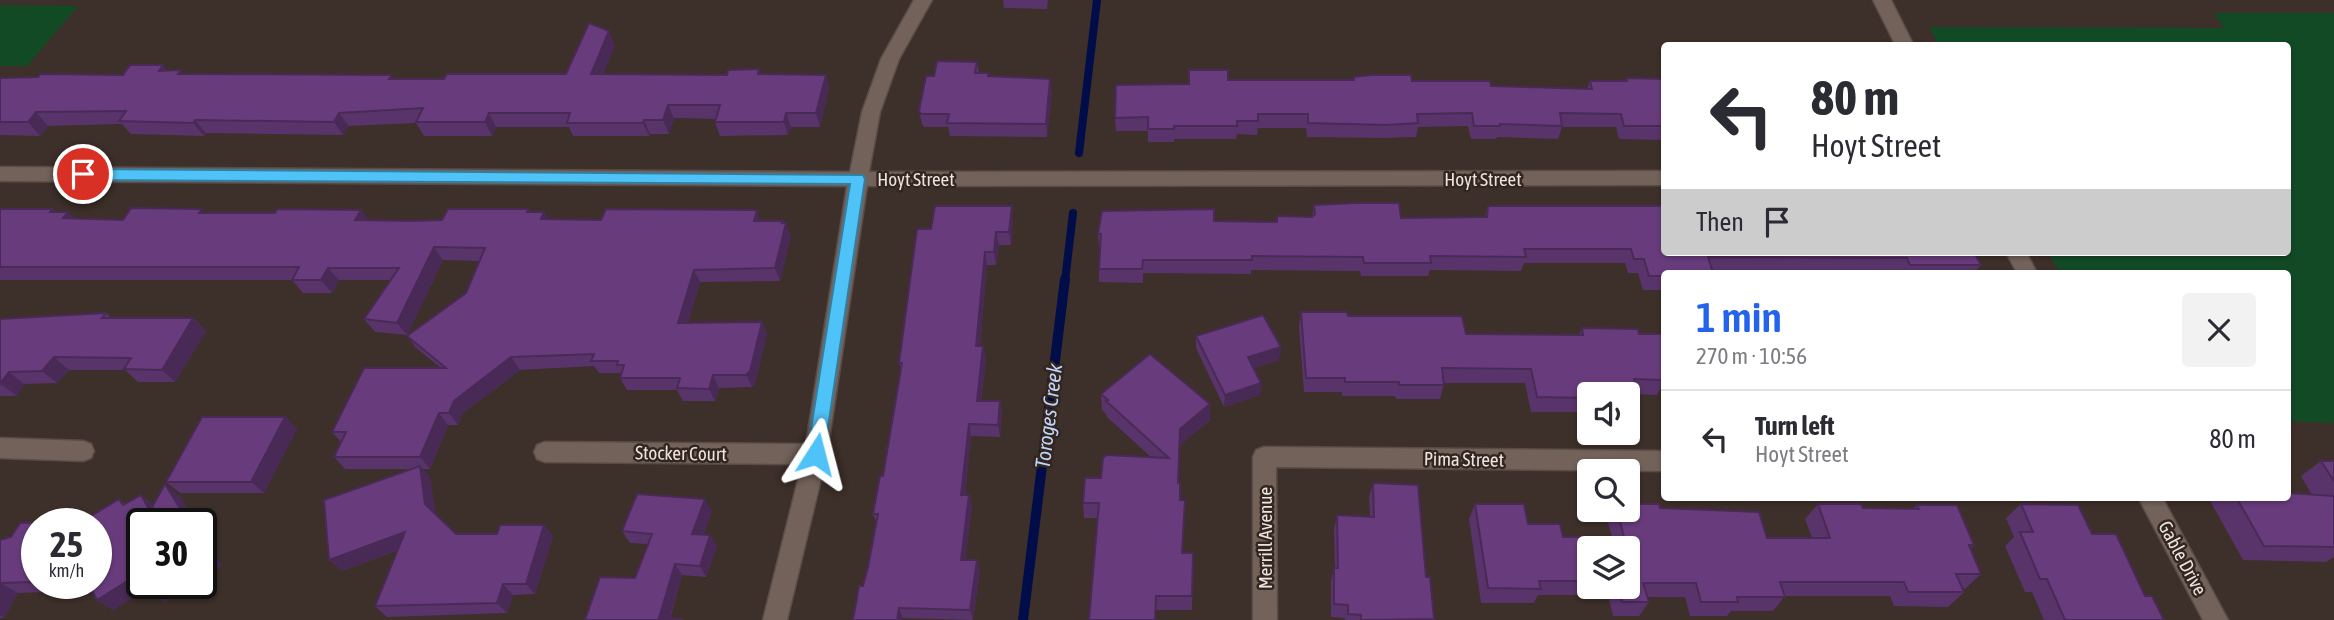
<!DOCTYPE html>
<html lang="en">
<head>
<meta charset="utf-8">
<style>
  :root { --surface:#fff; --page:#f2f2f3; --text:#2b2b33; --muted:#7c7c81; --line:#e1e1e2; --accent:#2563eb }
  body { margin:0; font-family:"Asap Condensed",sans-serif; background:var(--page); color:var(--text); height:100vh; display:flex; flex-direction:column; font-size:26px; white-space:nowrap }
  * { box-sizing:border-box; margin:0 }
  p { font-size:23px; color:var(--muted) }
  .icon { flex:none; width:38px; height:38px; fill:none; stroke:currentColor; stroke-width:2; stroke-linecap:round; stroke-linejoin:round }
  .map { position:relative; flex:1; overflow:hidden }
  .drawer { position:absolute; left:1661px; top:270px; width:630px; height:231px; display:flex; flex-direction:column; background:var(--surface); border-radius:7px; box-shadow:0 2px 5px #0004 }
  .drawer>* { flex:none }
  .guide { position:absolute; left:1661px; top:42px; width:630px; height:214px; border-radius:7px; box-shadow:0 2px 5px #0004; background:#fff; color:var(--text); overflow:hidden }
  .fabs { position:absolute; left:1577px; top:382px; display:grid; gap:14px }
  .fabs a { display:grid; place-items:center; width:63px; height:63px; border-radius:7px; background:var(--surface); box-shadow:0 2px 5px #0004; font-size:35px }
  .speed { position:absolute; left:21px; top:508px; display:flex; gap:14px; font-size:35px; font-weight:700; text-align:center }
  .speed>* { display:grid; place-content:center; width:91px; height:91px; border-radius:50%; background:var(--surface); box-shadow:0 2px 5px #0004; line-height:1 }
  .speed small { font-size:18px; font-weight:400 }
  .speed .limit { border:4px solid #111; border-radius:10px; background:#fff; color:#111 }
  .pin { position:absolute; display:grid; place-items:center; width:60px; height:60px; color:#fff; margin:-30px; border:4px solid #fff; border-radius:50%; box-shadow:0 2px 7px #0007 }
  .me { position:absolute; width:77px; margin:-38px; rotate:9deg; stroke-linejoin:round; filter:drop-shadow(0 0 5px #0008) }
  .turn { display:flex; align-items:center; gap:24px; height:147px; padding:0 35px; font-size:32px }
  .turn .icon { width:91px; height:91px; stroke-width:2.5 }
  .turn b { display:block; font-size:49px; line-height:60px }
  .then { display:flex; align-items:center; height:66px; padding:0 35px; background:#0003; gap:14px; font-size:26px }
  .round { display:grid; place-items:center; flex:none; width:74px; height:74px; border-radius:7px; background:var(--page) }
  .overview { display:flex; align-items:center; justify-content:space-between; height:119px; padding:0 35px }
  h1 { font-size:42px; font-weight:600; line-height:52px; color:var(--accent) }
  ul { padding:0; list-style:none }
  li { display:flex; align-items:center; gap:21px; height:98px; padding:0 35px; border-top:2px solid var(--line) }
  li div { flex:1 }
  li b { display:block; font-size:26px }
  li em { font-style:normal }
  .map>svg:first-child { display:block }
</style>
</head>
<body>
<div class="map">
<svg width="2334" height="620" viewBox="0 0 2334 620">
  <rect width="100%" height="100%" fill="#3d2f29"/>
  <g fill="#134a26">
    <path d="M0 5 78 6 27 66H0Z"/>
    <path d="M2214 13H2334V423L2287 421V273H2060L2048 252H2287V46L1939 45 1929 27 2224 28Z"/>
  </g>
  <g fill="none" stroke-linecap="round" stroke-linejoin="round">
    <g stroke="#000d49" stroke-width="8">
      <path d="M1079 153 1097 0"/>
      <path d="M1065 281 1073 213"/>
    </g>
    <path stroke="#000d49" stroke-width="10" d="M1023 620 1065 279"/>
    <defs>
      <g id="street">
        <path d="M914 0H932L899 59 880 112 869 172 1664 171V185L867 186 827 454 787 620H763L802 464 545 462 537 459 534 452 537 445 545 442 806 444 847 186 0 181V167L850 172 862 112 881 59Z"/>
        <path d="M1873 0H1891L1914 46H1896Z"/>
        <path d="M2006 252H2026L2037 273H2017Z"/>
        <path d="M0 438 83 441 91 444 94 451 91 458 83 461 0 458Z"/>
        <path d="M1264 447 1664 451V471L1276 467 1277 620H1253V457L1256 450Z"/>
        <path d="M2138 497H2162L2228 620H2203Z"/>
      </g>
    </defs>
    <use href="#street" stroke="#584c47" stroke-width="3"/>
    <use href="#street" fill="#72625a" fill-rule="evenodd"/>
  </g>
  <g fill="#59346b" fill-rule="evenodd">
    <path d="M1003 0H1048L1047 9 1004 8Z"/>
    <path d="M615 45 603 74 826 75 829 88 820 127H791L788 135 720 136 715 122 716 119 674 118 669 134H650L649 136H573L569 127H496L492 136H424L416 123 349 126 343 135 206 133 204 136 131 134 122 124 48 126 40 136 0 135V78L123 75 167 71 184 74 395 79H444L566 74Z"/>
    <path d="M977 62 979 73H989V76L1052 92 1047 137 950 136 948 127H924L922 124 919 111 934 76Z"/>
    <path d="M1354 77 1491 86 1587 89 1590 81H1625L1626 78 1664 79V140L1619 139 1616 127H1562L1558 139 1497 137 1496 139H1471L1468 126 1418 127 1416 137 1384 138 1307 137 1306 128H1258L1257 135 1237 134 1236 139H1174V142H1148V131H1116L1115 118 1189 84 1228 80H1354Z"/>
    <path d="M1314 205 1401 218 1485 217 1488 206 1974 252 1981 265 1974 273 1713 271 1664 273V290H1643L1638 273H1628L1625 263H1524L1521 271 1430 270 1428 276H1361L1360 271 1251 270V274L1143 273V283L1099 282V269L1100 247H1099L1098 234 1214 221 1276 222 1277 216 1312 217Z"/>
    <path d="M0 209H52L55 212 74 218 123 220 206 213 369 220H442L528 209 530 212H544L548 219 783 221 784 223H786L791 236 780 281 700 282 688 323 762 322 767 334 755 384 752 387 719 388 715 401H683L677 390H627L620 378 621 373H599L594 366 520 370 463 413 458 425H448L430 469H422L430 477 435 514 456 534 553 536 535 594 513 595 507 613 387 617 375 606 398 550 342 571 410 469H345L334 457 341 442 332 432 441 368 416 348 407 335 375 332 364 319 391 280H339L332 293H303L292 280H0ZM443 260 480 261 466 293 407 335Z"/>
    <path d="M1013 219 1011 245H999L996 265H987L980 346H983L986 359 981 401H1000L1002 413 1000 437 971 436 965 495 972 507 965 560H977L980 571 973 620 903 618V620H853L868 567 876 522 873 514 883 476 901 369 899 363 931 229Z"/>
    <path d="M1301 312 1348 316 1466 334 1579 335 1582 328 1639 334H1664V383H1663L1657 395 1633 394 1629 402H1628V394H1589V412H1531L1525 383H1444L1440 399H1396L1395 396H1342V392H1304L1299 327Z"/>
    <path d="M106 313 111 318H193L206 331 175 382H138L125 370H69L57 383 24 384 17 396H0V319Z"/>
    <path d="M1196 336 1279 360 1253 368 1261 383 1260 395 1224 407 1196 348Z"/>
    <path d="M1101 394 1210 420 1180 445 1178 483 1180 500 1183 553H1193L1192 610H1156L1098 518H1084L1083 503 1101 478 1151 457 1107 417 1106 414 1102 410Z"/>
    <path d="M285 417 297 429 264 493H180L166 482Z"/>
    <path d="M2321 461H2334V557L2326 562 2243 560 2208 497H2287L2312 495 2301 476Z"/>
    <path d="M1373 483 1426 577 1433 620H1345V618L1331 617V581L1334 568H1335L1334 529 1337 515 1370 517 1369 497Z"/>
    <path d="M141 495 153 505 179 495 196 523H142V583H196L165 602 150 591 148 588 113 610 97 600 96 523 37 583H52L47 592 18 593 4 618H0V540L83 521 119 499 125 504Z"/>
    <path d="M1475 504 1563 537H1612L1607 519 1613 509 1660 508 1767 538H1812L1805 519 1818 504 1863 508 1913 509 1917 505 1974 545 1970 549 1981 574 1965 589 1962 588 1964 592 1948 607 1894 606 1890 596H1785L1773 611H1731L1727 616H1690L1685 597H1647L1649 602 1639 616H1613L1608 595H1538L1534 603H1481L1469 519ZM1589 548 1628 586H1589Z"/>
    <path d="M2021 504 2092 534 2164 620H2044L2032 592H2025L2005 546 2014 537 2006 518Z"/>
    <path d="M712 511 703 535H710L717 546 706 577 682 575 670 619 585 620 635 578 648 544 630 543 622 531Z"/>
  </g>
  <g fill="#492a57">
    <path d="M609 31 615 45 598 87 591 74Z"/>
    <path d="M163 65 174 79 159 71Z"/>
    <path d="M826 75 829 88 820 127 816 113Z"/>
    <path d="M1050 79 1052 92 1047 137 1046 124Z"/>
    <path d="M668 105 674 118 669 134 663 120Z"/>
    <path d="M36 112 48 126 40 136 28 122Z"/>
    <path d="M339 113 349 126 343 135 334 122Z"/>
    <path d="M489 113 496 127 492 136 485 122Z"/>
    <path d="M786 113 791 127 788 135 784 122Z"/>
    <path d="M195 120 206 133 204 136 193 123Z"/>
    <path d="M644 120 650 134 649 136 643 123Z"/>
    <path d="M1012 206 1013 219 1011 245 1009 232Z"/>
    <path d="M361 210 371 223 355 220Z"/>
    <path d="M757 210 761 223 754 221Z"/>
    <path d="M68 212 81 225 63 218Z"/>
    <path d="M544 212 551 225 541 219Z"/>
    <path d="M783 221 785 226 786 223 791 236 780 281 775 268Z"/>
    <path d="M996 232 999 245 996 265 994 252Z"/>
    <path d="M434 247 443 260 407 335 397 323Z"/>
    <path d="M985 252 987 265 979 359 976 346Z"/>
    <path d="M328 268 339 280 332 293 321 280Z"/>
    <path d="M694 270 700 282 685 335 678 323Z"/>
    <path d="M193 318 206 331 175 382 162 370Z"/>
    <path d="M762 322 767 334 755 384 752 387 746 375Z"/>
    <path d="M983 346 986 359 979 413 977 401Z"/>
    <path d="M1281 347 1279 360 1247 370 1248 357Z"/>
    <path d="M54 357 69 370 57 383 42 371Z"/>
    <path d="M511 357 520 370 463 413 458 425 449 413 454 401Z"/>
    <path d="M9 372 24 384 17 396 1 384Z"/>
    <path d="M713 375 719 388 715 401 709 389Z"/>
    <path d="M1261 383 1260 395 1224 407 1225 395Z"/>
    <path d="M1000 401 1002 413 1000 437 998 425Z"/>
    <path d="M1210 404V420L1180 445 1177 498 1180 429Z"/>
    <path d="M439 413 448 425 430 469 420 457Z"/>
    <path d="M285 417 297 429 264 493 251 482Z"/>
    <path d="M969 424 971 436 964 507 961 495Z"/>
    <path d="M420 466 430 477 436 516 425 504Z"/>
    <path d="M165 484 179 495 196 523H189Z"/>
    <path d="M141 495 155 507 150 511Z"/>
    <path d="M969 495 972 507 964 571 961 560Z"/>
    <path d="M705 499 712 511 699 545 692 534Z"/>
    <path d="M544 525 553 536 535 594 526 584Z"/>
    <path d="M201 531 222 566 201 579Z"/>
    <path d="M405 532 416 543 342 571 329 560Z"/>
    <path d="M710 535 717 546 706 577 700 566Z"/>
    <path d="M977 560 980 571 973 620 970 610Z"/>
    <path d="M675 564 682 575 669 620 659 618Z"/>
    <path d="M37 569V583H52L47 592 30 582Z"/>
    <path d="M140 573 142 574V583H153L155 584 113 610 97 600Z"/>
    <path d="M1 583 18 593 4 618 0 616V584Z"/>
    <path d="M164 583H196L165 602 150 591Z"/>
    <path d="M503 584 513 595 507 613 497 603Z"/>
    <path d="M899 608 903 618V620H897Z"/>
  </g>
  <g fill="#683c7c" stroke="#492a57" stroke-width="2">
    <path d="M589 23 609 31 591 74 727 75 728 70 759 69 758 74 826 75 816 113H786L784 122H715L720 105H668L663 120H644L643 123H567L570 113H489L485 122H416L423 108 339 113 334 122 195 120 193 123 119 121 126 111 36 112 28 122H0V78L38 77 40 74 123 75 130 65H163L159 71 181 70 178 74 392 75 389 79H444L447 74H566Z"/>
    <path d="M937 61 977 62 975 73H989L988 76 1050 79 1046 124 947 123 949 114H921L919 111 926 76H934Z"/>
    <path d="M1189 70H1228V80H1354V77L1371 75H1411L1412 81H1490L1491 86 1592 89 1590 81H1627L1626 78 1664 79V126H1624L1621 114 1560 113 1562 126 1500 124V126H1474L1472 113 1417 114 1418 123 1386 125 1308 123V114H1258V121H1237V126H1174V129H1148V117L1115 118 1116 85 1189 84Z"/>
    <path d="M1357 203H1399L1401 218 1487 217 1488 206H1664V252H1974L1981 265H1910L1907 258 1708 257 1713 273H1664V276H1649L1644 259H1634L1631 249H1524L1526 257 1430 256 1431 263H1364L1363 257 1252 256V260H1143L1142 269H1099L1101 234H1098L1102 211 1214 209V221L1277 222V216L1312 217 1315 214 1314 205Z"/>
    <path d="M935 206H1012L1009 232H996L994 252H985L976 346H983L977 401H1000L998 425 969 424 961 495H969L961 560H977L970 610 899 608 897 620H853L859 586H863L868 567 878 514H873L880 476H883L902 363H899L917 229H931Z"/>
    <path d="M131 208 202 209 199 213H275L277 209 361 210 355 220 413 221 442 220 448 209H528L527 212H544L541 219 601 220 606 209 757 210 754 221H783L782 223H786L775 268 694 270 678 323 762 322 750 371 746 375H713L709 389 677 388 680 378H620L624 365H617L618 361H591L594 354 511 357 454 401 449 413H439L420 457H334L346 432H332L364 368H446L407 336 466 293 485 248 434 247 397 323 364 319 399 268H328L321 280H292L299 267H0V209H52L50 212H68L63 218 123 220Z"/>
    <path d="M1301 312H1347L1348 316H1462L1466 334 1583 335 1582 328 1638 329 1639 334H1664V368H1662L1664 380 1634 379 1636 388H1627L1629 397H1628V394H1589V398L1537 397 1531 369 1442 368 1444 385H1399V382H1345V378H1306Z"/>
    <path d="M106 313 102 318H193L162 370 124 369 131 358 54 357 42 371 9 372 0 384V319Z"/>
    <path d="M1263 315 1281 347 1248 357 1261 383 1225 395 1196 336Z"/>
    <path d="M1150 354 1210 404 1180 429 1178 483H1180V500H1185L1182 553H1193L1192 596H1156L1155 620H1089L1099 503H1083L1085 478H1101L1103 458 1106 455 1169 458 1106 401 1108 400 1101 394Z"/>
    <path d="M202 417H285L251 482H166Z"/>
    <path d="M2321 461H2334V481Z"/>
    <path d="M420 466 425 504 456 534H497L500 525H544L526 584H503L497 603 375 606 405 532 329 560 324 500Z"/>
    <path d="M1373 483 1418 485 1426 577H1430L1434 619 1361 620V615L1348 614V605L1334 604V568H1338L1337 515 1374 517Z"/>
    <path d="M165 484 189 523H142V576L140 573 97 600 88 583H96V523H37V569L30 582 1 583 0 584V540L11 537 20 523 83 521 119 499 123 505 141 495 150 511Z"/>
    <path d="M2287 493 2334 496V547L2264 546 2236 497H2287Z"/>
    <path d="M637 494 705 499 692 534 710 535 700 566 675 564 659 618 682 619V620H585L600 577 635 578 652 534 622 531Z"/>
    <path d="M1475 504H1524L1528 524H1560L1563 537H1624L1617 509H1628V504H1659L1660 508 1759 512 1767 538H1830L1818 504H1861L1863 508 1919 509 1917 505H1957L1974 545H1969L1981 574H1956L1964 592H1908L1904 582H1780L1785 597H1737L1738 602H1701L1696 583H1643L1649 602H1622L1618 586H1628V548H1589V581H1539L1541 589 1488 588Z"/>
    <path d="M2021 504 2078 505 2092 534H2116L2145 596H2152L2164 620H2065L2047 579H2040L2020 532H2033Z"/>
    <path d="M201 543 208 555 201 559Z"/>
    <path d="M145 583H164L150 591Z"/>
  </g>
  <path fill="#4fc3f7" stroke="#337fa1" stroke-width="2" d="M83 169 863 175 865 179 824 454 822 460 816 462 810 460 807 454 850 184 83 180 76 174Z"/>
  <g text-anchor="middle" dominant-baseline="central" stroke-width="5" stroke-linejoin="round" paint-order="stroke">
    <g font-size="19" fill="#ece3df" stroke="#33261f">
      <text x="916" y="179">Hoyt Street</text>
      <text x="1483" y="179">Hoyt Street</text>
      <text transform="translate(681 453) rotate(1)">Stocker Court</text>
      <text transform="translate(1464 459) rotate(1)">Pima Street</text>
      <text transform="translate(1265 538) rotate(-90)">Merrill Avenue</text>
      <text transform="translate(2183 558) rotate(62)">Gable Drive</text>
    </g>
    <g font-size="21" font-style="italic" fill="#bed4f9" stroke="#33261f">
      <text transform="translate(1048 416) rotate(-83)">Toroges Creek</text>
    </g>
  </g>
</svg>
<div class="fabs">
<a><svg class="icon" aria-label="sound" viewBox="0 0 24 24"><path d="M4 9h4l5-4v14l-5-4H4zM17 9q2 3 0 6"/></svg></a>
<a><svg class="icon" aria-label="search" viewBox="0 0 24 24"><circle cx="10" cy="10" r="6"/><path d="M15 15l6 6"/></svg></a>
<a><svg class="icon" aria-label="layers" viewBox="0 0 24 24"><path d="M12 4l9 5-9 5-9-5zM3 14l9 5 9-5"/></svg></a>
</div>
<div class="speed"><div>25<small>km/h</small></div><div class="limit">30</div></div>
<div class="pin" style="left:83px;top:174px;background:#d93025"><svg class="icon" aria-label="arrive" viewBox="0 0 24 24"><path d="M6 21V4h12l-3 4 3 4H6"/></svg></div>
<svg class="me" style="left:816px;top:454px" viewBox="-20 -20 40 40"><path d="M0-17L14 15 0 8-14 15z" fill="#4fc3f7" stroke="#fff" stroke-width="4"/></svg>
<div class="guide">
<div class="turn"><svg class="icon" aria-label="left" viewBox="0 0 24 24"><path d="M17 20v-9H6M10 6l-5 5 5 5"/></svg><div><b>80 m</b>Hoyt Street</div></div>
<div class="then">Then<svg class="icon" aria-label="arrive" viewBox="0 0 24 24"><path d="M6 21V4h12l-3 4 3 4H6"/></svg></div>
</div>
<section class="drawer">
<div class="overview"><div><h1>1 min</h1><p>270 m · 10:56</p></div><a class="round"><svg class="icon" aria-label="close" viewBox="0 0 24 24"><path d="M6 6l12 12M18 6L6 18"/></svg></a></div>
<ul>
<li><svg class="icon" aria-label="left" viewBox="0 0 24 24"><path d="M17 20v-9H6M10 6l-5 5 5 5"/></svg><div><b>Turn left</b><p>Hoyt Street</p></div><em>80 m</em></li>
</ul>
</section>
</div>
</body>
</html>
